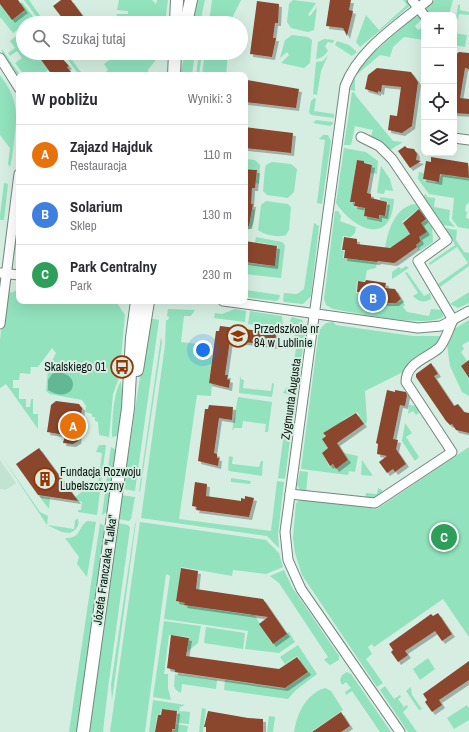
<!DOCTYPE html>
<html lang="pl">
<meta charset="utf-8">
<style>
:root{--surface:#fff;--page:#f7f7f7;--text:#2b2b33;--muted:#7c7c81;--line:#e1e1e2;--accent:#983302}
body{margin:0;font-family:"Archivo Narrow",sans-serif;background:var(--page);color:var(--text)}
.controls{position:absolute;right:12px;top:12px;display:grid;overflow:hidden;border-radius:8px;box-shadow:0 4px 16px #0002}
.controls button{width:36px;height:36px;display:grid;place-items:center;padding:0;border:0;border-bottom:1px solid var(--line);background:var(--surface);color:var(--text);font:20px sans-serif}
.you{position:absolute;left:203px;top:350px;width:14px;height:14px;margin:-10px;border:3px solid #fff;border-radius:50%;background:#1a73e8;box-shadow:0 0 0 6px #1a73e833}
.badge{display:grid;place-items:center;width:26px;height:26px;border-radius:50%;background:var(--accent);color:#fff;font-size:13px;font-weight:700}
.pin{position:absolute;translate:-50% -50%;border:2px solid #fff;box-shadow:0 1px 4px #0006}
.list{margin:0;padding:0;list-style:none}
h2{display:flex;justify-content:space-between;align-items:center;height:52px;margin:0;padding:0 16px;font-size:17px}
h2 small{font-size:13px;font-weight:400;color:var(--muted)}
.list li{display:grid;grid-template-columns:26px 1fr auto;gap:12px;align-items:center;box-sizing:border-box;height:60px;padding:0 16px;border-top:1px solid var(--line)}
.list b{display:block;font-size:15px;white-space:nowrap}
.list p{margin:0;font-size:13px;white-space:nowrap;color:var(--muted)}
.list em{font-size:13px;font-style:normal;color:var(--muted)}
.icon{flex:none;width:22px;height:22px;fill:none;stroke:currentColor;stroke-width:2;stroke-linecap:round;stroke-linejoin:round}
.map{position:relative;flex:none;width:469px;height:732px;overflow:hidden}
.search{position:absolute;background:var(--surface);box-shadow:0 4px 16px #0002;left:16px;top:16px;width:232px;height:44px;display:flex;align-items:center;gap:10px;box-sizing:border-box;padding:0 14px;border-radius:22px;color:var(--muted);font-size:15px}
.panel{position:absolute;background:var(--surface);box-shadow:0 4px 16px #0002;left:16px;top:72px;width:232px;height:232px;border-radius:8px}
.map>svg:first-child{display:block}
</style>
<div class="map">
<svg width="469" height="732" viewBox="0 0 469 732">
<defs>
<filter id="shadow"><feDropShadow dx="3" dy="3" stdDeviation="0" flood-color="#0004"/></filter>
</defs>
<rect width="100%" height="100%" fill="#d6eee2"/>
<path fill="#c2e2d2" d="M 0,460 L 16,483 L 6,490 L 0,489 Z"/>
<g fill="#91e2bd">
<path d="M 24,0 L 29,0 L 45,23 L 41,23 Z"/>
<path d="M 119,0 L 152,0 L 156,4 L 157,0 L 168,0 L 165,23 L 116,23 L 117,14 L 128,14 L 128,11 L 117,10 Z"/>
<path d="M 197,0 L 205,0 L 200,23 L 192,23 Z"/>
<path d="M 212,0 L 241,0 L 233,16 L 232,23 L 209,23 Z"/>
<path d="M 293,0 L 316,3 L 308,15 L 310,16 L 317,7 L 314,30 L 308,32 L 291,28 L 287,22 L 289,4 Z"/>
<path d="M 403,0 L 407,0 L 411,5 L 360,47 L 356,42 L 366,15 L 379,30 L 407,5 Z"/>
<path d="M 435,0 L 453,0 L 449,15 L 428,14 L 426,8 Z"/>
<path d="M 22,2 L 34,18 L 27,23 L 23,23 L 23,26 L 13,33 L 1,18 L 0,18 L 0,4 L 12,20 L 25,11 L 21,4 Z"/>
<path d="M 460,4 L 460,10 L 469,12 L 469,15 L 459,14 L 458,20 L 456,18 L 458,5 Z"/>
<path d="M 420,16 L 422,19 L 415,26 L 418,30 L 424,26 L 424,40 L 404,37 L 393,47 L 390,57 L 380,55 L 355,76 L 355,91 L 350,90 L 354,75 L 362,63 L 414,17 Z"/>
<path d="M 23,31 L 23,53 L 36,53 L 48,70 L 42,75 L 24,75 L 15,63 L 22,58 L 17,51 L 10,56 L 8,53 L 15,48 L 10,41 Z"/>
<path d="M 454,33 L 467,35 L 465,47 L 454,45 Z"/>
<path d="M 292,35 L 308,37 L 312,40 L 310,63 L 304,68 L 281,63 L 289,55 L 287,52 L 280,58 L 285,40 Z"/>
<path d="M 324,39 L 334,40 L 333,43 L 328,42 L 325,46 L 328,51 C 325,55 322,58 316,59 L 318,42 Z"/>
<path d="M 337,41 L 349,45 L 357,52 L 352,56 L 335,45 Z"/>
<path d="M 2,49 L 20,75 L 19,77 L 2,53 Z"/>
<path d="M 63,53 L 67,53 L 83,75 L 79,75 Z"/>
<path d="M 118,53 L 161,53 L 148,70 L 148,75 L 103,75 L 108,70 L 104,64 Z"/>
<path d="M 185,53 L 195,53 L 192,75 L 180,75 Z"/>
<path d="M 199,53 L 202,53 L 199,75 L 196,75 Z"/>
<path d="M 205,53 L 228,53 L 226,75 L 202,75 Z"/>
<path d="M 328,55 L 321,71 L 317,95 L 313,94 L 316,62 L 323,61 Z"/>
<path d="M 0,75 C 18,99 18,113 14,142 C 13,150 12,160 10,167 L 8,164 L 10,148 L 0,135 Z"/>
<path d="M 352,92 L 355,93 L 356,96 L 393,141 L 403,142 L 390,150 L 371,136 L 373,130 L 355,126 L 351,145 L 344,145 Z"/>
<path d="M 314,98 L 316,99 L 314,111 L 334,114 L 334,118 L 311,115 L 309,112 L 311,101 Z"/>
<path d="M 316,120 L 333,122 L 333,124 L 330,126 L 313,123 Z"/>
<path d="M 323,135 L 328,135 L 331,141 L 322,204 L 317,203 L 325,140 L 319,139 Z"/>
<path d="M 344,148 L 366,152 L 378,161 L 377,174 L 371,173 L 372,164 L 364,163 L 364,161 L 357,160 L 350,202 L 354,202 L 354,207 L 364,208 L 364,216 L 379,220 L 380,216 L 386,216 L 388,202 L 380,200 L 380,197 L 394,199 C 392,246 355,231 336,203 Z"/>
<path d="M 245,159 L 255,160 L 260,165 L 259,184 L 256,183 L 257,170 L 245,168 Z"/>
<path d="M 272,162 L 291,164 L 297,169 L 294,192 L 288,198 L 267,195 L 263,191 L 265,168 L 266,165 Z"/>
<path d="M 381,166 L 390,179 L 393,191 L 385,190 L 384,194 L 377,193 Z"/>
<path d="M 419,172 L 424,173 L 423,180 L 435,183 L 436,181 L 439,182 L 442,173 L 455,177 L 456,175 L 465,176 L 465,178 L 469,179 L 469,202 L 466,205 L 465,211 L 467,212 L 466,218 L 469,219 L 469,229 L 458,227 L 452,219 L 454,198 L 429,194 L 418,179 Z"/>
<path d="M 4,183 L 8,184 L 4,220 L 0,220 L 0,215 Z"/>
<path d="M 426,194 L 427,197 L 435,198 L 434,207 L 450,210 L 449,220 L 455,227 L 443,225 L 423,196 Z"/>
<path d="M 266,201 L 288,204 L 291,207 L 289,230 L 286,235 C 279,238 264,235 258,230 L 261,205 Z"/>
<path d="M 415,204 L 425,212 L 423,213 L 420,208 L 402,222 L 410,234 L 388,249 L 385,248 C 388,230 395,207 415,204 Z"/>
<path d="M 19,209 L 19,228 L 14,257 L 12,257 Z"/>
<path d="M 252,209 L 255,210 C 254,218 255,229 245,231 L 245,222 L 250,223 Z"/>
<path d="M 335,211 L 338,211 L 341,216 L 340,221 L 356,227 L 355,233 L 351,237 L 343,236 L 341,250 L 344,251 L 343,258 L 358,260 L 358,259 L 377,263 L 376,268 L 367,270 L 365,281 L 357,281 L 356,293 L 361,294 L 360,299 C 374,301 389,308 402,300 L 405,305 L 403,307 L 407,312 L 429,316 L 431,309 L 442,310 L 443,317 C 424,328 357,313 333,309 L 326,305 L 324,299 Z"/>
<path d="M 426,220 L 432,227 L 433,242 L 420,251 L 416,245 L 422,241 L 419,237 L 427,232 L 421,223 Z"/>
<path d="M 314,223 L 319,226 L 311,296 L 303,304 L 284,302 L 283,300 L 284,293 L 297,294 L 304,289 Z"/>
<path d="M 445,228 L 457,230 L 456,240 L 464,252 L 469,253 L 469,266 L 440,287 L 438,284 L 468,263 L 457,247 L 430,265 L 429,263 L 455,245 Z"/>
<path d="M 256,237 L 282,242 L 285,245 L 281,278 L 245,274 L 245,263 L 275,266 L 278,246 L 258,242 L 255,243 Z"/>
<path d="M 406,266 L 409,268 L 392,279 L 392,272 L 399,267 L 401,269 Z"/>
<path d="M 407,272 L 424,296 L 430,293 L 431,299 C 424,303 418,302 413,296 L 418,293 L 405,273 Z"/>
<path d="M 6,289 L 9,289 L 11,293 L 19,289 L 19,301 L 109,301 L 117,303 L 125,315 L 119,378 L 113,394 L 109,437 L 99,435 L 98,422 L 95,421 L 95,417 L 92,417 L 92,414 L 85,412 L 86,406 L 82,400 L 50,394 L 46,391 L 48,369 L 56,353 L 52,348 L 38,367 L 31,367 L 30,374 L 20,373 L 19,380 L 13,380 L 13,388 L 19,388 L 19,399 L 26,399 L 26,407 L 30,407 L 31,399 L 33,399 L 33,414 L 38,414 L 38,429 L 6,384 L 0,388 L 0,340 Z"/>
<path d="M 245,290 L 280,295 L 279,299 L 276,301 L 245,297 Z"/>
<path d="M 469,292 L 469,303 L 458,308 L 450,304 Z"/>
<path d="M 168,309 L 195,310 L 191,316 L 184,316 L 181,342 L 213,346 L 209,383 L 212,384 L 211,396 L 197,395 L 179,519 L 271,531 L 277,481 L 284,482 L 278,534 L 279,548 L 267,536 L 141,518 L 165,345 L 166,320 L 168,320 L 169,317 L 167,316 Z"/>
<path d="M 235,309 L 246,311 L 245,322 L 214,318 L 215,313 L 222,314 Z"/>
<path d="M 250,311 L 282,316 L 283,324 L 277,323 L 277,328 L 248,324 Z"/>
<path d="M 292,317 L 302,320 L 306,328 L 299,374 L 295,377 L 289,373 L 293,372 L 297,339 C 292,332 286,325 292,317 Z"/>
<path d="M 149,318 L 159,320 L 135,491 L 123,489 Z"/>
<path d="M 469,320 L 469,341 L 462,345 L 464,349 L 461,352 L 467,361 L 461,366 L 469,379 L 469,396 L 462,392 L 450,366 L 447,345 L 454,329 Z"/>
<path d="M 333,322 L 336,325 L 413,336 L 443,336 L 438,346 L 424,353 L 407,366 L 403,372 L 365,391 L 367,422 L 365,424 L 357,412 L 343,420 L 343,422 C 337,426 331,427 323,433 L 325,436 L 322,439 L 328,448 L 322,453 L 329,466 L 333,465 L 336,469 L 349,460 L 344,453 L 358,456 L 355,472 L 349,471 L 348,475 L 301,469 L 319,330 L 326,323 Z"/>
<path d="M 161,337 L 162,342 L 140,492 L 139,491 Z"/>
<path d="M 240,376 L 241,379 L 244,380 L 243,388 L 271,391 L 272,383 L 274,384 L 272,397 L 239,393 Z"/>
<path d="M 121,381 L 123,403 L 119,432 L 117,436 L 112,437 C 112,423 113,393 121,381 Z"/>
<path d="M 291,386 L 291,389 L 295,390 L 296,394 L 285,479 L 278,478 L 289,394 L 283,393 L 286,388 Z"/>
<path d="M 238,397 L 272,402 L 268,432 L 265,432 L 266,424 L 243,421 L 242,428 L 234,428 L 232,431 Z"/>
<path d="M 409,405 L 417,406 L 420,412 L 416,415 L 413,411 L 408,414 Z"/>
<path d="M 405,423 L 412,433 L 406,437 L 419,457 L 415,461 L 402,441 Z"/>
<path d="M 99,445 L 106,445 L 97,515 L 78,512 L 78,510 L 81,510 L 82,502 L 78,501 L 75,497 L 83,491 L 97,492 L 102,453 L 96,452 Z"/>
<path d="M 111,447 L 116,450 L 111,488 L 105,488 Z"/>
<path d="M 469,447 L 469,637 L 443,599 L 374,647 L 372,644 L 368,647 L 372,654 L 366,659 L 383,683 L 377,687 L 302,575 L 295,553 L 293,538 L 296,503 L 302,499 L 377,509 Z"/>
<path d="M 0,454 L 40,512 L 48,516 L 47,525 L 74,529 L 75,520 L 78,519 C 80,526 76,530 70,533 L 62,532 L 47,525 Z"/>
<path d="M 229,456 L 233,457 L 232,464 L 259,467 L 261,461 L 263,461 L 262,476 L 229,471 L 228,469 Z"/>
<path d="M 362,460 L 373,476 L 361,475 Z"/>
<path d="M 300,471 L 308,472 L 306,493 L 301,491 L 297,485 Z"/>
<path d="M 231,478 L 251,481 L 250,484 L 231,482 Z"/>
<path d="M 378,488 L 382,490 L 382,494 L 374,499 L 365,499 L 366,493 L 377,494 Z"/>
<path d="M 105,493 L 110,493 L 108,511 L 102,515 Z"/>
<path d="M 121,495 L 135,497 L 131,519 L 129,521 L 118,519 Z"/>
<path d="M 39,496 L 50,498 L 49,509 Z"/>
<path d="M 87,521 L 96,522 L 87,577 L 77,564 L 79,557 L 65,538 C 81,539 78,527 87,521 Z"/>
<path d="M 136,522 L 112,700 L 111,685 L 135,524 Z"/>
<path d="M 140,522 L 266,540 L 279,553 L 283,567 L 266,574 L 233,570 L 232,576 L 181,567 L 176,601 L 185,603 L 185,605 L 250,615 L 253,612 L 272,644 L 289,632 L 295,642 L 279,653 L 245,649 L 248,631 L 164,619 L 170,576 L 166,574 L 145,732 L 110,732 Z"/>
<path d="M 100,523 L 104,526 L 105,531 L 77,732 L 69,732 Z"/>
<path d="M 118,523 L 128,525 L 130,528 L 108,688 L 103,732 L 88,732 Z"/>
<path d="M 284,570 L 292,587 L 339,656 L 339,660 L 330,665 L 324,660 L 328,657 L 279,583 L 270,576 Z"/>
<path d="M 164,621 L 201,626 L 198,643 L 187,652 L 189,637 L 169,635 L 164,674 L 168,674 L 168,688 L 171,700 L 153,697 Z"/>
<path d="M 206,627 L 245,633 L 243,649 L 204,643 Z"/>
<path d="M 298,645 L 317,674 L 296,690 L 288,699 L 224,690 L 225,680 L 284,689 L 309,672 L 297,656 L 285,664 L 280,657 Z"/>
<path d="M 428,658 L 435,669 L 420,680 L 413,669 Z"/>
<path d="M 347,672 L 351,674 L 391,732 L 380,732 L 352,691 L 346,695 L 345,692 L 351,688 L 346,682 L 342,685 L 340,680 L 342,675 Z"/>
<path d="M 175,674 L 217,680 L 216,689 L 182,684 L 181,693 L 176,690 L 174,686 Z"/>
<path d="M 385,686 L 394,699 L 400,695 L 401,697 L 398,699 L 404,707 L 407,705 L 408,707 L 403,712 L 417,732 L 408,732 L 380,690 Z"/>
<path d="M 411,687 L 412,695 L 422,709 L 419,710 L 406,691 Z"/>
<path d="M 325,688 L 331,691 L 343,710 L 311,732 L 294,732 C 297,713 306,694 325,688 Z"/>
<path d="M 153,700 L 185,705 L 180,707 L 179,711 L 190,712 L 189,724 L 177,723 L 178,711 L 161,709 L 160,716 L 157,715 L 155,732 L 149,732 Z"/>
<path d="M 467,705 L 469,708 L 469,720 L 454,729 L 447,718 Z"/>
<path d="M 202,708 L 206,709 L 203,732 L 199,732 Z"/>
<path d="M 269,716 L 275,717 L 273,732 L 267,732 Z"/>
<path d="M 176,724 L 188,726 L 187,732 L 172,732 L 173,730 L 175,730 Z"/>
</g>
<path fill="#63b894" d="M 57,372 C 84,374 74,406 48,390 L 48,380 L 52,374 Z"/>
<g fill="#8a462e" filter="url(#shadow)">
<path d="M 0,0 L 18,0 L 25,10 L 12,20 L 0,4 Z"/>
<path d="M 61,0 L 71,0 L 88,23 L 66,23 L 53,6 Z"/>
<path d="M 330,0 L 351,0 L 349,10 L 353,11 L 347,36 L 343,28 L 326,26 Z"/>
<path d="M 257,1 L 279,4 L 278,23 L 275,23 L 273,38 L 276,38 L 272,57 L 250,54 Z"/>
<path d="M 459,52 L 469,53 L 469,69 L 465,68 L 460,98 L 469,99 L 469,114 L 454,113 L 454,56 Z"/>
<path d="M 36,53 L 57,53 L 69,66 L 67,67 L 73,75 L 52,75 Z"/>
<path d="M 377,68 L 411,72 L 418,82 L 412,126 L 402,133 L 388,130 L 390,115 L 397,116 L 401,87 L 382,85 L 381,92 L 378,91 L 378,93 L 365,89 L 368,75 Z"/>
<path d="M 247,80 L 299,89 L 296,108 L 245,102 Z"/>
<path d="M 245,127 L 293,133 L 291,153 L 245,148 Z"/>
<path d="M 405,146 L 407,148 L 414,149 L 417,154 L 416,160 L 421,161 L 410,168 L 398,151 Z"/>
<path d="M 431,157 L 468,163 L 469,178 L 440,174 L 439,182 L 423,179 L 426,161 L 431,162 Z"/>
<path d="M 357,160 L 364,161 L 364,163 L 372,165 L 367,193 L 371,194 L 371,198 L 387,202 L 385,216 L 379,215 L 379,219 L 364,216 L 365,208 L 354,206 L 355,202 L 350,202 Z"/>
<path d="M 245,169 L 257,170 L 255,188 L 252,188 L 251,204 L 253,204 L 249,226 L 245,226 Z"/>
<path d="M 419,209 L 426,219 L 421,223 L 427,232 L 419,237 L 421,241 L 416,245 L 417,247 L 396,262 L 394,263 L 378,261 L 377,262 L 344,258 L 345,250 L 342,250 L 344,237 L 357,239 L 357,244 L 390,248 L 410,234 L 403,223 Z"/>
<path d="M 245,241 L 277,246 L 275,266 L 245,262 Z"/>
<path d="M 366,280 L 386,283 L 385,288 L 395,289 L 401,299 L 396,303 L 386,303 L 361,298 L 362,293 L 357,292 L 358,281 L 365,282 Z"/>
<path d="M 220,326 L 276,333 L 275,346 L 230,340 L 225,375 L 228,375 L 227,379 L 230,380 L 229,388 L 209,383 L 216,331 L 219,331 Z"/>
<path d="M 469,360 L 469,378 L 461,366 Z"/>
<path d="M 431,363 L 438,374 L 434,376 L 454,406 L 458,404 L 464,412 L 469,413 L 469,433 L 456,430 L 452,424 L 450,425 L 446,421 L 416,377 L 416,374 Z"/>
<path d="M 387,390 L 395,392 L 395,390 L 406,392 L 407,395 L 405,406 L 400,405 L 393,439 L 398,440 L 396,449 L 406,464 L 395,472 L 393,469 L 387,473 L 379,462 L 387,456 L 377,454 L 378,444 L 376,443 Z"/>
<path d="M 56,401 L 79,404 L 82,408 L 78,441 L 73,444 L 63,443 L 65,435 L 47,432 L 51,405 Z"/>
<path d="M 209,405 L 233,407 L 232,420 L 219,418 L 214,453 L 217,454 L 217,458 L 219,458 L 218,466 L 198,461 L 205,409 L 208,409 Z"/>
<path d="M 356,413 L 364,424 L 337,443 L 348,460 L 336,469 L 333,464 L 330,466 L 322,453 L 328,448 L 322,439 L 326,436 L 323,433 Z"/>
<path d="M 39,448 L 78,501 L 38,495 L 16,464 Z"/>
<path d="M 195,482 L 207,484 L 206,496 L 241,501 L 241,498 L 245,499 L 245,496 L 254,498 L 249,517 L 196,510 L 197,507 L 192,506 Z"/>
<path d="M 181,568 L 198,571 L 196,589 L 263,599 L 287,634 L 273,644 L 259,624 L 268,617 L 184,605 L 185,603 L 176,601 Z"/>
<path d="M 438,613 L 452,634 L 442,641 L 435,631 L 405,651 L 408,655 L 398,662 L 391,652 L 393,650 L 389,644 L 431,614 L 433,616 Z"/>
<path d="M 171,635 L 189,638 L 186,656 L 279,669 L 297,657 L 308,672 L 285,688 L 175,672 L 175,670 L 167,668 Z"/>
<path d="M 469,661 L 469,680 L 439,700 L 442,705 L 432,712 L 425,702 L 427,700 L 423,694 Z"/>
<path d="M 162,709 L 177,711 L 175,729 L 172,729 L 172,732 L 155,732 L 158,715 L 161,715 Z"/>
<path d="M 208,711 L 248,718 L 263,719 L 263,732 L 206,732 L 206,727 L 204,727 Z"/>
<path d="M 341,712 L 350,726 L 341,732 L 312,732 Z"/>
</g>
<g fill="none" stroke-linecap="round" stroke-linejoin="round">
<g stroke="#72877d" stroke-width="11">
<g id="minor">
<path d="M 412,0 L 424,15"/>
<path d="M 0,58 L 19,88"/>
<path d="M 361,137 L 379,146 L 392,159 L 447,240 L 418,261 L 453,320"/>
<path d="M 454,138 L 469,140"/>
<path d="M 1,273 L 19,275"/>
<path d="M 223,301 L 418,328 L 441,326 L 469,311"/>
<path d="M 0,324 L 19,174"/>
<path d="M 290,494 L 375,503 L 452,452 L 406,382 C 406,363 426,359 439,348 C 445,342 449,328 453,320"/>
<path d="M 400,732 L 301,589 L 288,560 L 285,532 L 345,86 C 359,49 398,25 428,0"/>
</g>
</g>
<g stroke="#72877d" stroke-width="14">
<g id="tertiary">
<path d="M 176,23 L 177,0"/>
<path d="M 186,23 L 191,0"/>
<path d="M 174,75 L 175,53"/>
<path d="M 137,370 L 148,301"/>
<path d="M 83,732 L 128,408 L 132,338 L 137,301"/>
</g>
</g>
<use href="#minor" stroke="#fff" stroke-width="9"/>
<use href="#tertiary" stroke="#fff" stroke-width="12"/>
</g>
<defs>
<g id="school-ring" transform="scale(1.15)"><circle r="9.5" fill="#d6eee2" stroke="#983302" stroke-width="1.5"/><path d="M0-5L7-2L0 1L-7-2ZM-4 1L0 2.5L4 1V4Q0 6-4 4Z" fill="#983302"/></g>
<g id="bus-ring" transform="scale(1.15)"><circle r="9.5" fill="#d6eee2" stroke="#983302" stroke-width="1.5"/><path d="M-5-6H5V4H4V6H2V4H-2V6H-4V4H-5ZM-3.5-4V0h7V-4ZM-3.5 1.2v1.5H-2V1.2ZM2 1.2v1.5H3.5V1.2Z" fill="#983302"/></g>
<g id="building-ring" transform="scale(1.15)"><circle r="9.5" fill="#d6eee2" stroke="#983302" stroke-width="1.5"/><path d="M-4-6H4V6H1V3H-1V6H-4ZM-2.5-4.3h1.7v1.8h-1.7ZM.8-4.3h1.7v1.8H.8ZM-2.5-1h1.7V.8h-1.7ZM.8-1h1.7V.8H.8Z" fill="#983302"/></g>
</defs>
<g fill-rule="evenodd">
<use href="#school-ring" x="238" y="336"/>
<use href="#bus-ring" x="122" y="367"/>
<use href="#building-ring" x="45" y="479"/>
</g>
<g text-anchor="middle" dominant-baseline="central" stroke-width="4" stroke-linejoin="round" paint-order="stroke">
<g font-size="12" fill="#0e1612" stroke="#d6eee2" text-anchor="start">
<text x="254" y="329">Przedszkole nr<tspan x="254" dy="14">84 w Lublinie</tspan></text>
<text x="106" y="367" text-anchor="end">Skalskiego 01</text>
<text x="60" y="472">Fundacja Rozwoju<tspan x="60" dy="14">Lubelszczyzny</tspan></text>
</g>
<g font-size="12" fill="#0e1612" stroke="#d6eee2">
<text transform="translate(291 399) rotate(-82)">Zygmunta Augusta</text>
<text transform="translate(105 570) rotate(-82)">Józefa Franczaka "Lalka"</text>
</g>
</g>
</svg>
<div class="controls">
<button>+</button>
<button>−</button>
<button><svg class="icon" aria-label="locate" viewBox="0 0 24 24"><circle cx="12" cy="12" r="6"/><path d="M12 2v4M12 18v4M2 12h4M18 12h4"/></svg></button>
<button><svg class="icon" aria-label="layers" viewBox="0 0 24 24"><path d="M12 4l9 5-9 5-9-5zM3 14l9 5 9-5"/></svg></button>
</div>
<div class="you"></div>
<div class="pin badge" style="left:73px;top:426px;background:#e8710a">A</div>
<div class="pin badge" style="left:373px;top:298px;background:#3f7fe0">B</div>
<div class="pin badge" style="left:444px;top:537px;background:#2e9e5b">C</div>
<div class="search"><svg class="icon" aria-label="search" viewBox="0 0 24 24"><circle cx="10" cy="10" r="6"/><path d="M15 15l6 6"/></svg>Szukaj tutaj</div>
<section class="panel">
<h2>W pobliżu<small>Wyniki: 3</small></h2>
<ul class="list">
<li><span class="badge" style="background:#e8710a">A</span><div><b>Zajazd Hajduk</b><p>Restauracja</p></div><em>110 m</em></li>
<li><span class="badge" style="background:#3f7fe0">B</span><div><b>Solarium</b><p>Sklep</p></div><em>130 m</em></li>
<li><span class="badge" style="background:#2e9e5b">C</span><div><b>Park Centralny</b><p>Park</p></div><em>230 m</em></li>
</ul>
</section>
</div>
